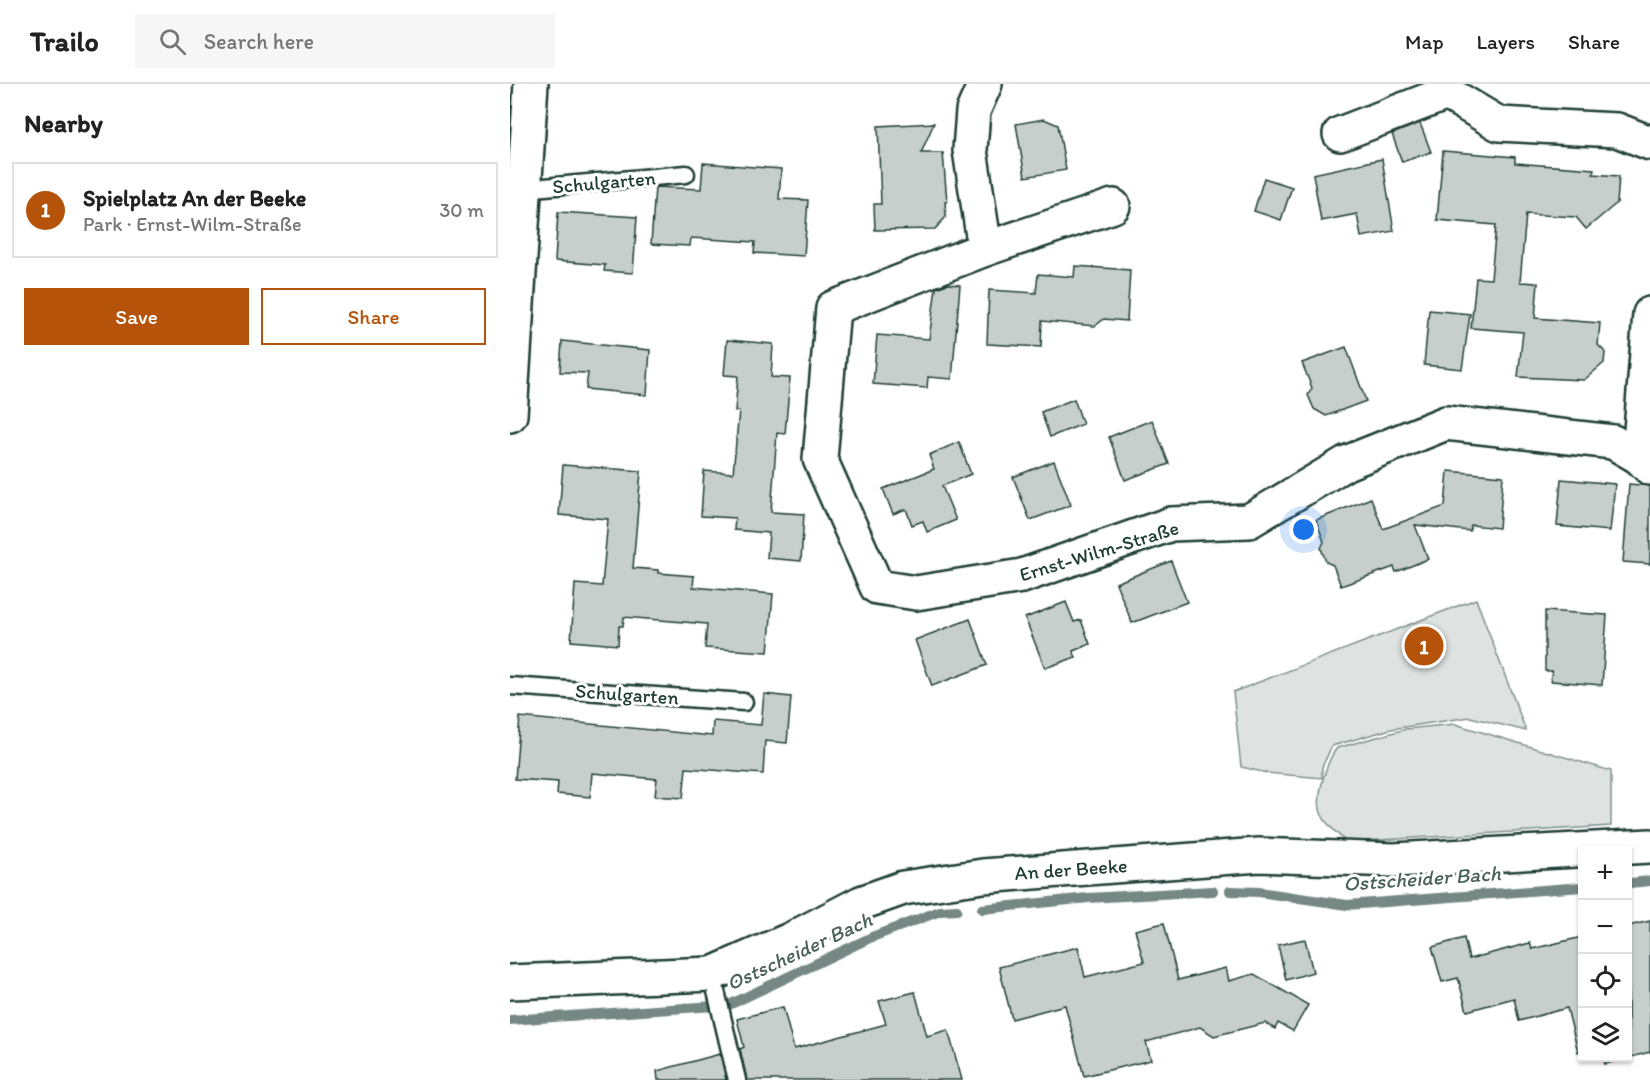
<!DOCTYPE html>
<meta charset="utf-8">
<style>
:root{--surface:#fff;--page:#f6f6f6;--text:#222;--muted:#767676;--line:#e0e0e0;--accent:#b45309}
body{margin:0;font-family:Itim,sans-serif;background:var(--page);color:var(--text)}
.controls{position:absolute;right:18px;bottom:18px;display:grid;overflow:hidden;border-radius:0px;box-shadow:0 2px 4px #0004}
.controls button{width:54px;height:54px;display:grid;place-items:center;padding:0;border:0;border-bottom:2px solid var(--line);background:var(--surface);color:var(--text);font:30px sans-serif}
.you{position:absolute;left:794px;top:446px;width:21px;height:21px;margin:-15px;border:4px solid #fff;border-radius:50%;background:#1a73e8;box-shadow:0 0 0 9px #1a73e833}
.badge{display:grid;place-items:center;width:39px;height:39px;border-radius:50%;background:var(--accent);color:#fff;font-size:20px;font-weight:700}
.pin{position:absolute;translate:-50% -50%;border:3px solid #fff;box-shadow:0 2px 6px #0006}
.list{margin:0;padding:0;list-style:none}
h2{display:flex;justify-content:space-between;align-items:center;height:78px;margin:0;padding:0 24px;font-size:26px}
h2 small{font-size:20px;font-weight:400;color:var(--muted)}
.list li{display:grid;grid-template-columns:39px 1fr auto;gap:18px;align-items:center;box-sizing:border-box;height:96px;margin:0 12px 12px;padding:0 12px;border:2px solid var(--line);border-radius:0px}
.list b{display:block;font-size:22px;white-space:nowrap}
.list p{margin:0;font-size:20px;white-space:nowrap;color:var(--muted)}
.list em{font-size:20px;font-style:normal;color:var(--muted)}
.actions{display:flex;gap:12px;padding:18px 24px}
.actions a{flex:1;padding:14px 0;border:2px solid var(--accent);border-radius:0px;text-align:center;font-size:21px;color:var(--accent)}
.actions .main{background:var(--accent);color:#fff}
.icon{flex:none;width:33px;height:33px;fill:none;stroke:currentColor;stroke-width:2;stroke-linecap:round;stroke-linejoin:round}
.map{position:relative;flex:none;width:1140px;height:996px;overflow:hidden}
header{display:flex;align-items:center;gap:36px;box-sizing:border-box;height:84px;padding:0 30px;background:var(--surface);border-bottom:2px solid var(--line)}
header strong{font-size:28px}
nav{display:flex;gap:33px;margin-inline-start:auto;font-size:21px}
.search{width:420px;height:54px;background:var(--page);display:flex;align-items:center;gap:15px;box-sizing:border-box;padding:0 21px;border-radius:0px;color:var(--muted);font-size:22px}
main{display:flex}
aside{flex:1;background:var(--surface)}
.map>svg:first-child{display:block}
</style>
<header>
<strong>Trailo</strong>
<div class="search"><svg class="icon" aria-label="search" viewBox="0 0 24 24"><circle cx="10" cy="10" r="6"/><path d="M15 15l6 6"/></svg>Search here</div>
<nav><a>Map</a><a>Layers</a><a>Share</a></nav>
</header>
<main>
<aside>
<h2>Nearby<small></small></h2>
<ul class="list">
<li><span class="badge">1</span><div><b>Spielplatz An der Beeke</b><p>Park · Ernst-Wilm-Straße</p></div><em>30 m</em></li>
</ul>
<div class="actions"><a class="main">Save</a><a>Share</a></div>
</aside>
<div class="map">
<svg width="1140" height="996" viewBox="0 0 1140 996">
<rect width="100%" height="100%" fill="#fff"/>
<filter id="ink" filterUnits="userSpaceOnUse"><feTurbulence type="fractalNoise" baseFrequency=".0167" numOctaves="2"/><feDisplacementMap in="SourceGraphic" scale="12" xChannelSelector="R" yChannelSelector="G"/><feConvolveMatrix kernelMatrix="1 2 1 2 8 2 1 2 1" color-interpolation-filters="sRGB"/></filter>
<g filter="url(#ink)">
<g fill="#dee3e2" stroke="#7e908b" stroke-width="1.5">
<path d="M 966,515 L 1016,647 L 960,633 L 881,645 L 822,662 L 812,683 L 812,694 L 757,689 L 731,683 L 723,608 Z"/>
<path d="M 945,640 L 1101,687 L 1101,742 L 836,758 C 827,749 816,741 811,729 C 805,714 817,676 827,664 L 896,645 Z"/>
</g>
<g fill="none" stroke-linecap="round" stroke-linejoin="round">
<g stroke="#758883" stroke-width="10">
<path d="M 1121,799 L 1140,797"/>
<path d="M 720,807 L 749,808 L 837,821 L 1072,803"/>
<path d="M 472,825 L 578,814 L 703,807"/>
<path d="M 0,936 L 219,921 L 362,853 L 430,827 L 447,826"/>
</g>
</g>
<g fill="#c7cfcc" stroke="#1f3d34" stroke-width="1.5">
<path d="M 534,35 L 548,41 L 556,86 L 515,93 L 506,40 Z"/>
<path d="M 424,39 L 411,69 L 433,69 L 437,118 L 435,118 L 436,133 L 425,145 L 365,146 L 364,120 L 371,120 L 368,42 Z"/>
<path d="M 910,39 L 921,68 L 892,78 L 882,50 Z"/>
<path d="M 933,67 L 1005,73 L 1005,79 L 1084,85 L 1083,90 L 1109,92 L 1107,119 L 1076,145 L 1066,133 L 1016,130 L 1010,198 L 1028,199 L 1025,234 L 1090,239 L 1088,261 L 1095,268 L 1094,279 L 1074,296 L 1008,293 L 1013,248 L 961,244 L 966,194 L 981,195 L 986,141 L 927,136 Z"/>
<path d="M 872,75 L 884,147 L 851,153 L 847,130 L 811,137 L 803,90 Z"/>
<path d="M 193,79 L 271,85 L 269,115 L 298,116 L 294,172 L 244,169 L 245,158 L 181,154 L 180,162 L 141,160 L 145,103 L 191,105 Z"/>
<path d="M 754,94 L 782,103 L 771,136 L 744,127 Z"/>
<path d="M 48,128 L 127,133 L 123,189 L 94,187 L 95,181 L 45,177 Z"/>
<path d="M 565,182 L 620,186 L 617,237 L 594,235 L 585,242 L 532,237 L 531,263 L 477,260 L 479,206 L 526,209 L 528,190 L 564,193 Z"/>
<path d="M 437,200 L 450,201 L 442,295 L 418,293 L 417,304 L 363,300 L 367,251 L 419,255 L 426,204 Z"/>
<path d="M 919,226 L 960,230 L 952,285 L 914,281 Z"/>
<path d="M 217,256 L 263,260 L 261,293 L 280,294 L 275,350 L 267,349 L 261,428 L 294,430 L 291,477 L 257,474 L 259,449 L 224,446 L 225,434 L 191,432 L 194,387 L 223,389 L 229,327 L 225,327 L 228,292 L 214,291 Z"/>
<path d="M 52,257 L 140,266 L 137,311 L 76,305 L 78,289 L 50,288 Z"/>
<path d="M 836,263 L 856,317 L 816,332 L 804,325 L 798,311 L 802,304 L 792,279 Z"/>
<path d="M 564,315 L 573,340 L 540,353 L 531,328 Z"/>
<path d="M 642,336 L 659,380 L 615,396 L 599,353 Z"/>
<path d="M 449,358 L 461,390 L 432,402 L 446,436 L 417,448 L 413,437 L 402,441 L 396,425 L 383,430 L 373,405 L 424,385 L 419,371 Z"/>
<path d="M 544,377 L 561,421 L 520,436 L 503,393 Z"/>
<path d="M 53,381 L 131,387 L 123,484 L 148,486 L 148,489 L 184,492 L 183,503 L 263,510 L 258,568 L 195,564 L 197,540 L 114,533 L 113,542 L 109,542 L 108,561 L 61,557 L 65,500 L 92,502 L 98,435 L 49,431 Z"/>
<path d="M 938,387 L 993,392 L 989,444 L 961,441 L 960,447 L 905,441 L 918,475 L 886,488 L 884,483 L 831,502 L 823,481 L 816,478 L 811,464 L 814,458 L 806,436 L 861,414 L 873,445 L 935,422 Z"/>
<path d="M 1051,395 L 1105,400 L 1100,447 L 1047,442 Z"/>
<path d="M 1119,400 L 1140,402 L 1140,480 L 1113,478 Z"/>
<path d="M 661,477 L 677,518 L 622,539 L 606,499 Z"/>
<path d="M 556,518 L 564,538 L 571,536 L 580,560 L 563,567 L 566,573 L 535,584 L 515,534 Z"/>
<path d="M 1035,527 L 1097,531 L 1092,601 L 1041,597 L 1042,587 L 1035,587 Z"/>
<path d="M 460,535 L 477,581 L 422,602 L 405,556 Z"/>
<path d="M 254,610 L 281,613 L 277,659 L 255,657 L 253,690 L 176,684 L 173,714 L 145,712 L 147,695 L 82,689 L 80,713 L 47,710 L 48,698 L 5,695 L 10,633 L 202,652 L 203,637 L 251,641 Z"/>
<path d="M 1140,837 L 1140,968 L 1095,980 L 1093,974 L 1118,974 L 1118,842 Z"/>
<path d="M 654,839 L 668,896 L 716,884 L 719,897 L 744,890 L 798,921 L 783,947 L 768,939 L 765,945 L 755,939 L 704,952 L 690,943 L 636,958 L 641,976 L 574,992 L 555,921 L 502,935 L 489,883 L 568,863 L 575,893 L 634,878 L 625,846 Z"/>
<path d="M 1072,853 L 1072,966 L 1068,968 L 1057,924 L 1009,937 L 1004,914 L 957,927 L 948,894 L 932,898 L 922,863 L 954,854 L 959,875 L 1020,859 L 1022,865 Z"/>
<path d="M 795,855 L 803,888 L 776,896 L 768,861 Z"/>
<path d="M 405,908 L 417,952 L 438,946 L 452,996 L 237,996 L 230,965 L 234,963 L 227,935 L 273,923 L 284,965 L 376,940 L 369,917 Z"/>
<path d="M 210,970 L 216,996 L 148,996 L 147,987 Z"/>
</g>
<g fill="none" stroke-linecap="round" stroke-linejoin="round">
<g stroke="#1f3d34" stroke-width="21">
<g id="lane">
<path d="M 13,105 L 176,90"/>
<path d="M 0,602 L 234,618"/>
<path d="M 202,890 L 227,996"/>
</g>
</g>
<g stroke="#1f3d34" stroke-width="38">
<g id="street">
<path d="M 475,0 L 463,27 L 460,66 L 475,165"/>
<path d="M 935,0 L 937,9 L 989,40 L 1107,46 L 1140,59"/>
<path d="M 830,50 L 937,9"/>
<path d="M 603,122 L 475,165 L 323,224 L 310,375 L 367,503 L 406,509 L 512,492 L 661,440 L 739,437 L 836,379 L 936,339 L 1103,358 L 1129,373"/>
<path d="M 1140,230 L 1129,373 L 1140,384"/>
<path d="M 0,331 L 21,0"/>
<path d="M 0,898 L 202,890 L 282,855 L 351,819 L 393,804 L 473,792 L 749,771 L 884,776 L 1140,762"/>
</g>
</g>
<use href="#lane" stroke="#fff" stroke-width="16"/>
<use href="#street" stroke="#fff" stroke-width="33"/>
</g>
</g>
<g text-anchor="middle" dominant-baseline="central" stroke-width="6" stroke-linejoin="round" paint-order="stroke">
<g font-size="20" fill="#1f3d34" stroke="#fff">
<text transform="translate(94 98) rotate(-5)">Schulgarten</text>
<text transform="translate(589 467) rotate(-17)">Ernst-Wilm-Straße</text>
<text transform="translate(117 610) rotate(4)">Schulgarten</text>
<text transform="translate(561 785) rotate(-4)">An der Beeke</text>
</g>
<g font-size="21" font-style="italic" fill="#4a625b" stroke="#fff">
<text transform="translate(912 794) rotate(-4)">Ostscheider Bach</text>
<text transform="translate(289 867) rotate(-25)">Ostscheider Bach</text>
</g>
</g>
</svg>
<div class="controls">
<button>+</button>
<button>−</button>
<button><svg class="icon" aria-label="locate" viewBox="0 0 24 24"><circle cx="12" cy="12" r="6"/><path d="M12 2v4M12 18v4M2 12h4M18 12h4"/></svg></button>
<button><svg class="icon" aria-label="layers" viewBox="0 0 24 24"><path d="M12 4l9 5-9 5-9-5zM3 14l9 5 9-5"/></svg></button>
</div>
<div class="you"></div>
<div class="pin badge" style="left:914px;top:562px">1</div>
</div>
</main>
